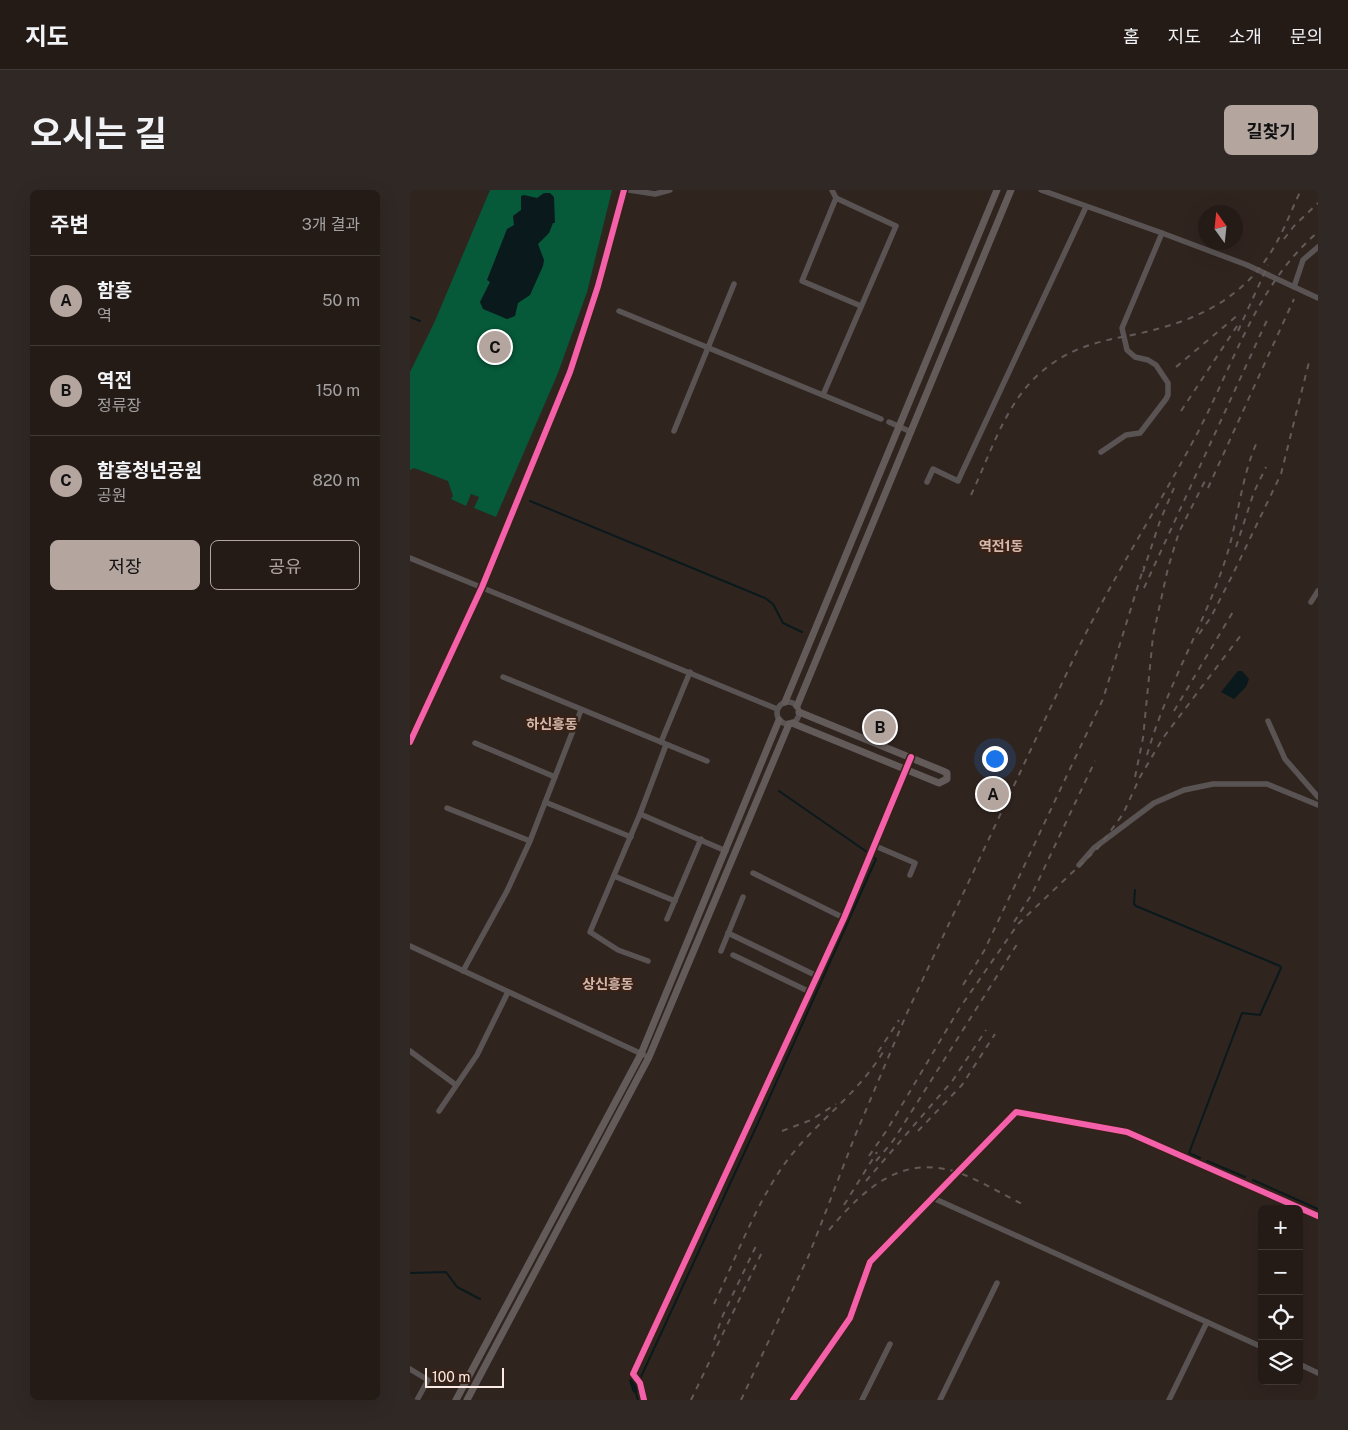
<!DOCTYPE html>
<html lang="ko">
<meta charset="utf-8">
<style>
:root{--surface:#241b17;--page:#302824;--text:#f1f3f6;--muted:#a3a1a1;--line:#413936;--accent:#b4a59f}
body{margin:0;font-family:"Public Sans","Noto Sans KR",sans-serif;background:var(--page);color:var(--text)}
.controls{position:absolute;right:15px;bottom:15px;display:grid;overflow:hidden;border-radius:8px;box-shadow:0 5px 20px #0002}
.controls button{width:45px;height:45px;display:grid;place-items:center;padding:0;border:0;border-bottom:1px solid var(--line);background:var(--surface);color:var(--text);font:25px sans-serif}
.compass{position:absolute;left:788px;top:15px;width:45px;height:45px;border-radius:50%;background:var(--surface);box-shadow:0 5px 20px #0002;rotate:345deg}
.scale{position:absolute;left:15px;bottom:12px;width:79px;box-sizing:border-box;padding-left:5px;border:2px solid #fbebe4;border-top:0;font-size:14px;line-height:18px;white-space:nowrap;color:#fbebe4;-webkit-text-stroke:4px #382117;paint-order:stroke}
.you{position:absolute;left:584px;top:568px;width:18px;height:18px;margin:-12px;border:4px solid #fff;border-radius:50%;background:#1a73e8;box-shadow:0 0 0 8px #1a73e833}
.badge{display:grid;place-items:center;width:32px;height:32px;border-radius:50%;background:var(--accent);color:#111;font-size:16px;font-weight:700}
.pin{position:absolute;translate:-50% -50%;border:2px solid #fff;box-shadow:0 1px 5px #0006}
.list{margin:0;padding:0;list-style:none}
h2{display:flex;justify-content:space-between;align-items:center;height:65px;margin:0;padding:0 20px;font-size:21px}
h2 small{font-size:16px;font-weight:400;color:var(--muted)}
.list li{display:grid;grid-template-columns:32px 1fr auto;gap:15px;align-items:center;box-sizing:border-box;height:90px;padding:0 20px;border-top:1px solid var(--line)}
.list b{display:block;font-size:19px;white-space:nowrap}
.list p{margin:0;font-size:16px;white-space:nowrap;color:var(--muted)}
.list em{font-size:16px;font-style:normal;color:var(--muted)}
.actions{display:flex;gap:10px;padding:15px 20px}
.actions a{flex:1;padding:11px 0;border:1px solid var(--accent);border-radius:8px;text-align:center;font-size:18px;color:var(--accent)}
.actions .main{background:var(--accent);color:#111}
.icon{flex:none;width:28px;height:28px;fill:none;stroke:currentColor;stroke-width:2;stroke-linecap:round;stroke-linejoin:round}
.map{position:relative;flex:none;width:908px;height:1210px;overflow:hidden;border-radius:8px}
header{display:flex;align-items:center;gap:30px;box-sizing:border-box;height:70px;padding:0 25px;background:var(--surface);border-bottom:1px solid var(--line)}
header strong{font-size:24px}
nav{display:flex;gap:28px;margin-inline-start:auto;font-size:18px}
.intro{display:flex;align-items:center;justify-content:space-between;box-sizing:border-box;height:120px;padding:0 30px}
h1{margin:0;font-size:35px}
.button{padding:12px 22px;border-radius:8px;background:var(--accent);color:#111;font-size:18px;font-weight:700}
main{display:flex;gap:30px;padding:0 30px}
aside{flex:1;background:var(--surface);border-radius:8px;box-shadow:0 5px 20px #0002}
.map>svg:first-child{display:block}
</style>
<header>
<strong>지도</strong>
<nav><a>홈</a><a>지도</a><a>소개</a><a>문의</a></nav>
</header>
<div class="intro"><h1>오시는 길</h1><a class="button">길찾기</a></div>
<main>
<aside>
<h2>주변<small>3개 결과</small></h2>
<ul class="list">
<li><span class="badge">A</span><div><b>함흥</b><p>역</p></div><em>50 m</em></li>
<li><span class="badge">B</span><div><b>역전</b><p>정류장</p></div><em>150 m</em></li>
<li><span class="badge">C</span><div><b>함흥청년공원</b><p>공원</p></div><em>820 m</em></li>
</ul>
<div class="actions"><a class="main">저장</a><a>공유</a></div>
</aside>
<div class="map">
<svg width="908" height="1210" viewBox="0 0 908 1210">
<rect width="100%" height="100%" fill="#30241f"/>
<path fill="#065939" d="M 80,0 L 202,0 L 177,102 L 148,183 L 86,327 L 64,318 L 69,307 L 61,304 L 56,316 L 41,309 L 43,306 L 38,291 L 4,278 L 0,280 L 0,182 L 25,131 Z"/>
<g fill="#0a191c">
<path d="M 134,3 L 140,3 L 144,7 L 145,33 L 143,33 L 139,43 L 128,54 L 134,70 L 133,76 L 120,105 L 108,113 L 105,126 L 97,129 L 73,119 L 70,112 L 80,92 L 77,90 L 97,39 L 104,35 L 103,26 L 111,20 L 111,6 L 114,5 L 127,8 Z"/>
<path d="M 828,481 L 832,481 L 839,489 L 836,497 L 824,509 L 811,502 Z"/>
</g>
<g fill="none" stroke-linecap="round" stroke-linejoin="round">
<g stroke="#0a191c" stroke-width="2">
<path d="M 0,127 L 10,131"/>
<path d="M 120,311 L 355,408 L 363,414 L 373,433 L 392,442"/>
<path d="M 369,601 L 457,662"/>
<path d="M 725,700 L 724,714 L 726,716 L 870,776 L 871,778 L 850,825 L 832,823 L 779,963 L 790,968"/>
<path d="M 797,971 L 835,987"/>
<path d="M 843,990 L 908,1019"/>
<path d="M 0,1083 L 36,1082 L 47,1097 L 70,1109"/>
<path d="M 230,1189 L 348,933 L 466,669 L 462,666"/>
<path d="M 228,1193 L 225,1200 L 228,1210"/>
</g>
<path stroke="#0a191c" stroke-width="5.5" d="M 222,1191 L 225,1200"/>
<g stroke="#595453" stroke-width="5.5">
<path d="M 219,0 L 245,4 L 260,0"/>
<path d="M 631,0 L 752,43 L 837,75 L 908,108"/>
<path d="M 426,8 L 392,91 L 451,116"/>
<path d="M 884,97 L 893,70 L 908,57"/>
<path d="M 209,121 L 471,229"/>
<path d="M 413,205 L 486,36 L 426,8 L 422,0"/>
<path d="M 479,232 L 501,242"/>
<path d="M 264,241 L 324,94"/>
<path d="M 691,262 L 716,245 L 730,243 L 756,209 L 758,205 L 758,193 L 746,175 L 738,170 L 725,167 L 717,160 L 712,138 L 752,43"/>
<path d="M 517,292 L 523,279 L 548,291 L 676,17"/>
<path d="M 0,368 L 367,519"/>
<path d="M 901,412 L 908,401"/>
<path d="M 93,487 L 297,571"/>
<circle cx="378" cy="523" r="11"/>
<path d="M 858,531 L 875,569 L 908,607"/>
<path d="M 0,552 L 72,397 L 160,182 L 188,96 L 214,0"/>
<path d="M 251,552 L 280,482"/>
<path d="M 65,553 L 145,587"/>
<path d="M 135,612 L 221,647"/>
<path d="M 37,618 L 120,651"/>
<path d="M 230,624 L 316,661"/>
<path d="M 463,655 L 505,673 L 500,685"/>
<path d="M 669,675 L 684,658 L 744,613 L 774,600 L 803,594 L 857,594 L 908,615"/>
<path d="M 343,683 L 434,728"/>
<path d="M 204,686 L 265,711"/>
<path d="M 257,729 L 291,649"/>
<path d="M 318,743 L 407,786"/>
<path d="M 0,756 L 234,865"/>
<path d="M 311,761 L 333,707"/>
<path d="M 323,765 L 400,802"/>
<path d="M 238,771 L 208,760 L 180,742 L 230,624 L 256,555"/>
<path d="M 53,781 L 97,701 L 120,651 L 171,520"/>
<path d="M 0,861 L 46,895"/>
<path d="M 29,921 L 67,865 L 98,802"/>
<path d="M 523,1008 L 852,1157"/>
<path d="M 889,1174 L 908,1183"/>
<path d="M 0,1179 L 18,1190 L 7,1210"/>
<path d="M 234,1210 L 230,1193 L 223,1184 L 434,728 L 501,567"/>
<path d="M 383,1210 L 440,1128 L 460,1072 L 606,922 L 717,942 L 908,1026"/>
<path d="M 452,1210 L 480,1154"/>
<path d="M 530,1210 L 587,1093"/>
<path d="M 759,1210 L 797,1132"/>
</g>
<g stroke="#635b5a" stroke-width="7">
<path d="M 375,512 L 587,0"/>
<path d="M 387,516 L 601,0"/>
<path d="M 382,533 L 529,593 L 537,589 L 537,583 L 533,581 L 389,522"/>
<path d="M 46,1210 L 231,864 L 369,530"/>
<path d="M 57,1210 L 239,867 L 379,534"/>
</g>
<g stroke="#635b59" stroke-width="2" stroke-dasharray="6 6" stroke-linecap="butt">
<path d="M 874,49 L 884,36 L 908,13"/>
<path d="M 828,141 L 858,75"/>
<path d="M 766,177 L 829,124"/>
<path d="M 771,221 L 829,133"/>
<path d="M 798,298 L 884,109"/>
<path d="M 561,305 C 580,265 595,214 629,184 C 658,158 686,152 722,145 C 789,131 841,107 872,42 C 879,28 884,14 891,0"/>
<path d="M 826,357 L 844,302 L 856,277"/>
<path d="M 733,382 L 750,331 L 764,298"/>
<path d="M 734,398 L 858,128"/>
<path d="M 789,444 L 801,427 L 822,386 L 871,284 L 900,168"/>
<path d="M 764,521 L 824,420"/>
<path d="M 737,565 C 756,498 792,439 814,374 C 828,334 830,290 847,252"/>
<path d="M 725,587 L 733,548 L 743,446 L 758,378 L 769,342 L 797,287"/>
<path d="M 604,732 L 622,704 L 685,571"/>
<path d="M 553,795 L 574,761 L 693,509 L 734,376"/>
<path d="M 468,862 L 489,830"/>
<path d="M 372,941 L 401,930 L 426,914"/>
<path d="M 508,941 L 552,895 L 585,844"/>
<path d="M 459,966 L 477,940 L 549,819 L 608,734 L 688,658 L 713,624 L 730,587 L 753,548 L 831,445"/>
<path d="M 466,971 L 483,951 L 609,751"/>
<path d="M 456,991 L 543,890 L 576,840"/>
<path d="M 434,1015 L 467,962"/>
<path d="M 419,1040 C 456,996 496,960 557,986 C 576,994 594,1005 612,1014"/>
<path d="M 304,1114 C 326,1068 348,1008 379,968 C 410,928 450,903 476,857"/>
<path d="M 304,1150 L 313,1125 L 346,1056"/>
<path d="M 281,1210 L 353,1060"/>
<path d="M 331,1210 L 399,1065 L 445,946 L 497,823 L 670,455 C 706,382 750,314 788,242 C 824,173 847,94 908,42"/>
</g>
<g stroke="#382117" stroke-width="9">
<g id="cycleway">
<path d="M 0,552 L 72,397 L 160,182 L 188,96 L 214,0"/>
<path d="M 234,1210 L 230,1193 L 223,1184 L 434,728 L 501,567"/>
<path d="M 383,1210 L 440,1128 L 460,1072 L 606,922 L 717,942 L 908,1026"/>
</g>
</g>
<use href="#cycleway" stroke="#f560ab" stroke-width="6"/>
</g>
<g text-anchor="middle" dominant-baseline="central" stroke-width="5" stroke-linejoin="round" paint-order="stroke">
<g font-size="14" font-weight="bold" fill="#d6b8aa" stroke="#382117">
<text x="591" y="356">역전1동</text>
<text x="142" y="534">하신흥동</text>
<text x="198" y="794">상신흥동</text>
</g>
</g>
</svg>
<div class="controls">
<button>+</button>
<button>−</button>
<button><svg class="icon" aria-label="locate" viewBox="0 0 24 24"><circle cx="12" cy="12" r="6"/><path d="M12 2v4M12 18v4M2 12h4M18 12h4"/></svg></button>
<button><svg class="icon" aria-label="layers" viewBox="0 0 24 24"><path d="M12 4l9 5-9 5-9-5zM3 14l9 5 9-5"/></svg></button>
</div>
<svg class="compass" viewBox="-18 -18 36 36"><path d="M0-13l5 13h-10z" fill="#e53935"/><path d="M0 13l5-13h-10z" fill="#a3a1a1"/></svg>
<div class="scale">100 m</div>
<div class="you"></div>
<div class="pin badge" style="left:583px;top:604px">A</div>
<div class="pin badge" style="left:470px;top:537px">B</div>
<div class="pin badge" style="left:85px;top:157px">C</div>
</div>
</main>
